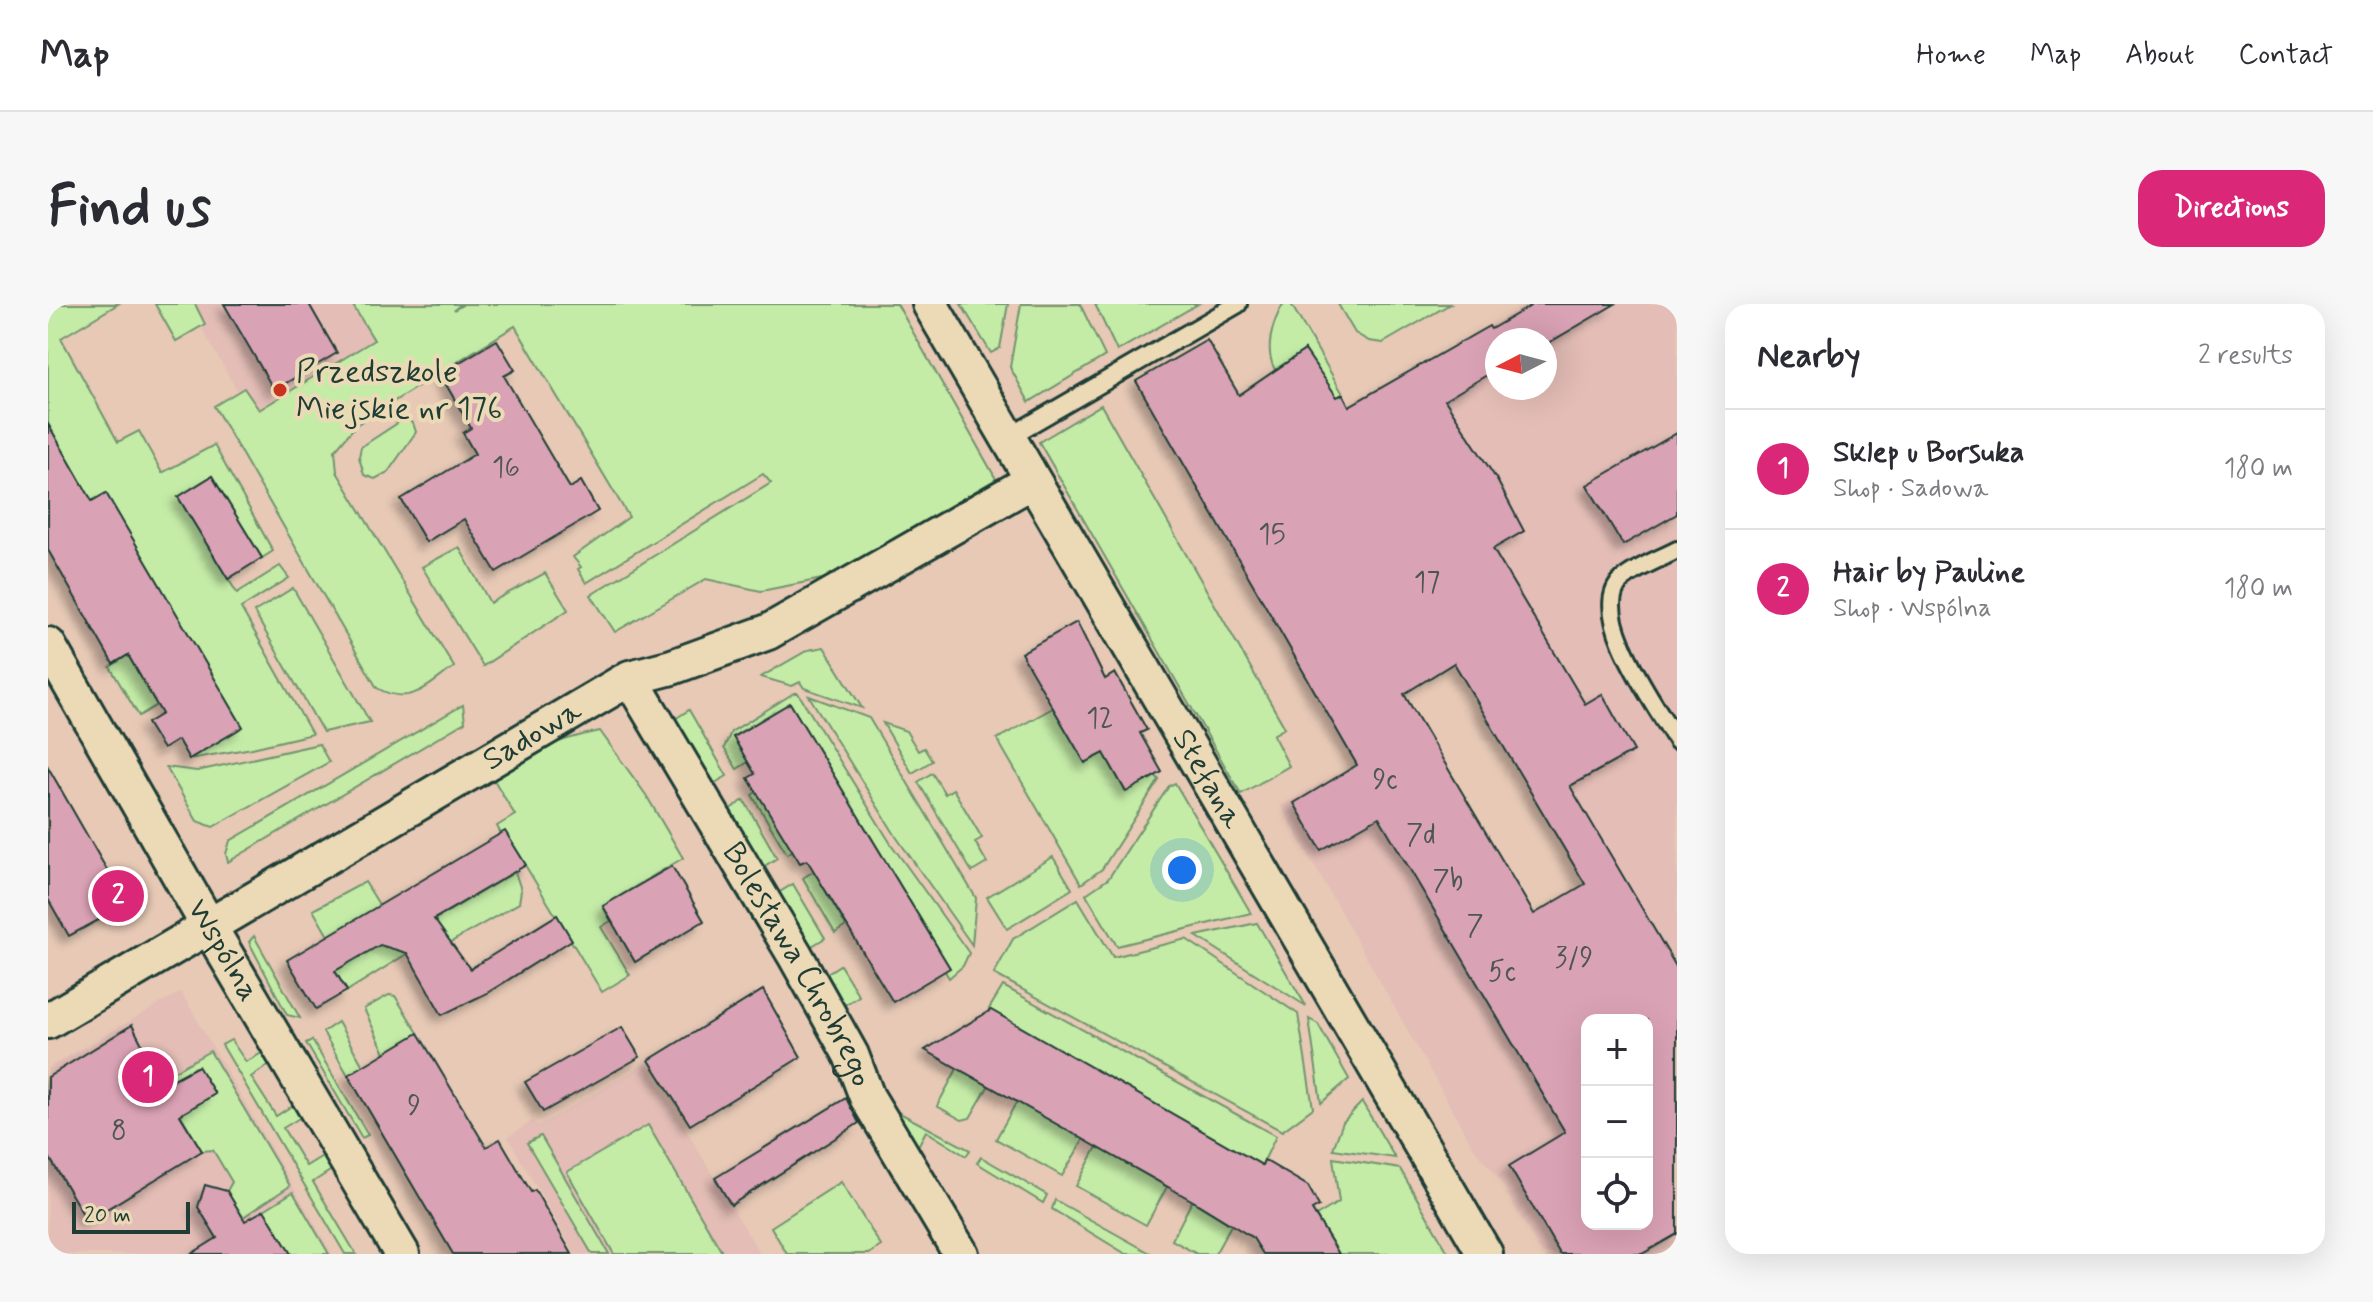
<!DOCTYPE html>
<meta charset="utf-8">
<style>
:root{--surface:#fff;--page:#f7f7f7;--text:#2b2b33;--muted:#7c7c81;--line:#e1e1e2;--accent:#db2777}
body{margin:0;font-family:Mynerve,sans-serif;background:var(--page);color:var(--text)}
.controls{position:absolute;right:24px;bottom:24px;display:grid;overflow:hidden;border-radius:16px;box-shadow:0 8px 32px #0002}
.controls button{width:72px;height:72px;display:grid;place-items:center;padding:0;border:0;border-bottom:2px solid var(--line);background:var(--surface);color:var(--text);font:40px sans-serif}
.compass{position:absolute;left:1437px;top:24px;width:72px;height:72px;border-radius:50%;background:var(--surface);box-shadow:0 8px 32px #0002;rotate:264deg}
.scale{position:absolute;left:24px;bottom:20px;width:118px;box-sizing:border-box;padding-left:8px;border:4px solid #1f3d34;border-top:0;font-size:22px;line-height:28px;white-space:nowrap;color:#1f3d34;-webkit-text-stroke:6px #ecdab7;paint-order:stroke}
.you{position:absolute;left:1134px;top:566px;width:28px;height:28px;margin:-20px;border:6px solid #fff;border-radius:50%;background:#1a73e8;box-shadow:0 0 0 12px #1a73e833}
.badge{display:grid;place-items:center;width:52px;height:52px;border-radius:50%;background:var(--accent);color:#fff;font-size:26px;font-weight:700}
.pin{position:absolute;translate:-50% -50%;border:4px solid #fff;box-shadow:0 2px 8px #0006}
.list{margin:0;padding:0;list-style:none}
h2{display:flex;justify-content:space-between;align-items:center;height:104px;margin:0;padding:0 32px;font-size:34px}
h2 small{font-size:26px;font-weight:400;color:var(--muted)}
.list li{display:grid;grid-template-columns:52px 1fr auto;gap:24px;align-items:center;box-sizing:border-box;height:120px;padding:0 32px;border-top:2px solid var(--line)}
.list b{display:block;font-size:30px;white-space:nowrap}
.list p{margin:0;font-size:26px;white-space:nowrap;color:var(--muted)}
.list em{font-size:26px;font-style:normal;color:var(--muted)}
.icon{flex:none;width:44px;height:44px;fill:none;stroke:currentColor;stroke-width:2;stroke-linecap:round;stroke-linejoin:round}
.map{position:relative;flex:none;width:1629px;height:950px;overflow:hidden;border-radius:24px}
header{display:flex;align-items:center;gap:48px;box-sizing:border-box;height:112px;padding:0 40px;background:var(--surface);border-bottom:2px solid var(--line)}
header strong{font-size:38px}
nav{display:flex;gap:44px;margin-inline-start:auto;font-size:28px}
.intro{display:flex;align-items:center;justify-content:space-between;box-sizing:border-box;height:192px;padding:0 48px}
h1{margin:0;font-size:56px}
.button{padding:20px 36px;border-radius:24px;background:var(--accent);color:#fff;font-size:28px;font-weight:700}
main{display:flex;gap:48px;padding:0 48px}
aside{flex:1;background:var(--surface);border-radius:24px;box-shadow:0 8px 32px #0002}
.map>svg:first-child{display:block}
</style>
<header>
<strong>Map</strong>
<nav><a>Home</a><a>Map</a><a>About</a><a>Contact</a></nav>
</header>
<div class="intro"><h1>Find us</h1><a class="button">Directions</a></div>
<main>
<div class="map">
<svg width="1629" height="950" viewBox="0 0 1629 950">
<defs>
<filter id="shadow"><feDropShadow dx="-7" dy="7" stdDeviation="4" flood-color="#0004"/></filter>
</defs>
<rect width="100%" height="100%" fill="#e7c9b6"/>
<filter id="ink" filterUnits="userSpaceOnUse"><feTurbulence type="fractalNoise" baseFrequency=".0125" numOctaves="2"/><feDisplacementMap in="SourceGraphic" scale="16" xChannelSelector="R" yChannelSelector="G"/><feConvolveMatrix kernelMatrix="1 2 1 2 8 2 1 2 1" color-interpolation-filters="sRGB"/></filter>
<g filter="url(#ink)">
<g fill="#e3bdb6" fill-rule="evenodd">
<path d="M 140,0 L 416,0 L 211,125 Z"/>
<path d="M 1480,0 L 1629,0 L 1629,662 L 1301,102 ZM 1449,36 L 1497,36 L 1497,84 L 1449,84 Z"/>
<path d="M 1343,440 L 1539,771 L 1539,920 L 1599,920 L 1629,924 L 1629,950 L 1494,950 L 1449,872 L 1427,846 L 1233,502 Z"/>
<path d="M 133,688 L 284,950 L 9,950 L 0,939 L 0,764 Z"/>
<path d="M 598,759 L 712,950 L 527,950 L 460,833 L 484,817 L 490,822 Z"/>
</g>
<g fill="#c4eca7" stroke="#72946e" stroke-width="2">
<path d="M 6,0 L 70,0 L 13,34 L 70,138 L 91,127 L 114,169 L 166,141 L 225,247 L 214,254 L 164,172 L 130,193 L 189,289 L 232,262 L 241,274 L 193,304 L 264,430 L 204,444 L 141,455 L 194,423 L 58,189 L 44,197 L 0,120 L 0,4 Z"/>
<path d="M 107,0 L 147,0 L 157,20 L 128,37 Z"/>
<path d="M 304,0 L 413,0 L 406,6 L 416,0 L 849,0 L 948,175 L 779,274 L 713,287 L 658,275 L 567,328 L 543,291 L 723,179 L 715,170 L 538,279 L 530,265 L 533,263 L 525,253 L 581,213 L 467,22 L 308,121 L 287,146 L 289,168 L 406,363 C 379,382 362,403 329,384 L 166,102 L 196,84 L 211,106 L 326,36 Z"/>
<path d="M 913,0 L 960,0 L 952,44 L 943,49 Z"/>
<path d="M 973,0 L 1032,0 L 1057,52 L 981,98 L 962,63 Z"/>
<path d="M 1047,0 L 1150,0 L 1069,47 Z"/>
<path d="M 1235,0 L 1243,0 L 1295,90 L 1258,110 L 1257,46 L 1227,66 C 1216,46 1224,20 1235,0 Z"/>
<path d="M 1290,0 L 1402,0 L 1335,39 L 1321,37 L 1307,29 Z"/>
<path d="M 1053,101 L 1237,424 L 1225,431 L 1241,462 L 1193,490 L 991,138 Z"/>
<path d="M 356,115 L 365,119 L 368,128 L 340,168 L 327,175 L 316,171 L 311,153 L 313,143 Z"/>
<path d="M 411,243 L 442,299 L 497,269 L 520,306 L 435,362 L 374,263 Z"/>
<path d="M 245,284 L 322,418 L 275,428 L 206,308 Z"/>
<path d="M 776,343 L 814,404 L 756,384 L 752,378 L 744,382 L 713,373 L 760,346 Z"/>
<path d="M 80,351 L 109,401 L 91,412 L 62,363 Z"/>
<path d="M 746,389 L 750,389 L 843,540 L 921,649 L 915,662 L 901,674 L 892,659 L 890,644 L 742,399 L 685,432 L 700,458 L 689,465 L 676,444 L 683,428 Z"/>
<path d="M 761,392 L 821,414 L 928,594 L 924,641 L 849,534 Z"/>
<path d="M 415,401 L 417,418 L 180,558 L 178,550 L 182,537 Z"/>
<path d="M 1005,404 L 1037,459 L 1056,449 L 1077,487 L 1108,472 L 1111,476 L 1054,565 L 1033,580 L 949,435 Z"/>
<path d="M 641,406 L 679,472 L 660,483 L 625,425 L 627,415 Z"/>
<path d="M 835,419 L 858,427 L 870,447 L 876,444 L 884,457 L 864,469 Z"/>
<path d="M 552,427 L 598,491 L 635,554 L 555,602 L 563,617 L 553,623 L 582,671 L 554,688 L 457,528 L 453,530 L 449,522 L 467,511 L 446,476 C 474,447 514,435 552,427 Z"/>
<path d="M 271,440 L 281,458 L 165,523 L 149,517 L 118,463 L 149,467 Z"/>
<path d="M 884,469 L 897,490 L 905,485 L 934,534 L 927,538 L 939,559 L 924,568 L 870,478 Z"/>
<path d="M 1127,479 L 1203,609 L 1069,642 L 1038,590 L 1060,575 L 1121,482 Z"/>
<path d="M 715,483 L 751,543 L 739,550 L 704,491 Z"/>
<path d="M 696,496 L 729,554 L 707,568 L 676,509 Z"/>
<path d="M 1005,553 L 1024,585 L 959,625 L 939,593 Z"/>
<path d="M 766,567 L 798,622 L 787,629 L 755,574 Z"/>
<path d="M 467,568 L 473,586 L 471,599 L 403,638 L 397,636 L 386,616 Z"/>
<path d="M 317,578 L 332,602 L 337,643 L 378,620 L 381,636 L 299,687 L 287,667 L 302,658 L 280,632 L 265,606 Z"/>
<path d="M 745,580 L 777,634 L 754,648 L 722,594 Z"/>
<path d="M 1030,595 L 1065,653 L 1138,635 L 1250,710 L 1265,804 L 1234,827 L 946,670 L 965,635 Z"/>
<path d="M 1209,619 L 1258,702 L 1148,632 Z"/>
<path d="M 206,632 L 252,714 L 239,711 L 201,638 Z"/>
<path d="M 792,661 L 811,692 L 788,706 L 770,675 Z"/>
<path d="M 955,682 L 1228,832 L 1214,861 L 941,705 Z"/>
<path d="M 341,691 L 347,692 L 370,729 L 337,749 L 316,705 Z"/>
<path d="M 1261,715 L 1270,720 L 1301,775 L 1273,799 Z"/>
<path d="M 290,718 L 315,762 L 300,771 L 275,728 Z"/>
<path d="M 183,736 L 198,758 L 219,746 L 225,758 L 203,773 L 228,812 L 250,798 L 258,810 L 235,824 L 258,862 L 281,848 L 285,865 L 265,878 L 308,950 L 297,950 L 174,741 Z"/>
<path d="M 264,736 L 320,831 L 314,834 L 258,739 Z"/>
<path d="M 162,747 L 242,882 L 195,913 L 179,887 L 184,878 L 165,846 L 154,847 L 128,803 L 139,807 L 164,792 L 166,788 L 151,764 L 147,763 L 121,778 L 118,772 Z"/>
<path d="M 910,763 L 941,781 L 922,814 L 914,816 L 889,802 Z"/>
<path d="M 969,797 L 1036,835 L 1014,872 L 948,835 Z"/>
<path d="M 1314,798 L 1347,854 L 1285,845 L 1295,818 Z"/>
<path d="M 848,807 L 922,846 L 918,852 L 878,827 L 868,846 Z"/>
<path d="M 600,821 L 675,950 L 566,950 L 519,868 Z"/>
<path d="M 492,832 L 493,832 L 561,950 L 544,950 L 479,839 Z"/>
<path d="M 1049,843 L 1119,883 L 1098,921 L 1028,882 Z"/>
<path d="M 933,853 L 999,891 L 995,899 L 929,859 Z"/>
<path d="M 1285,854 L 1352,865 L 1401,950 L 1291,950 L 1268,912 L 1291,898 Z"/>
<path d="M 793,878 L 833,942 L 821,950 L 739,950 L 723,923 Z"/>
<path d="M 245,888 L 281,950 L 243,950 L 216,906 Z"/>
<path d="M 1007,896 L 1102,949 L 1101,950 L 1078,950 L 1004,905 Z"/>
<path d="M 1144,897 L 1183,921 L 1167,950 L 1149,950 L 1124,936 Z"/>
</g>
<g fill="#daa2b5" stroke="#1f3d34" stroke-width="2" fill-rule="evenodd" filter="url(#shadow)">
<path d="M 176,0 L 261,0 L 289,49 L 226,86 Z"/>
<path d="M 1486,0 L 1567,0 L 1497,41 L 1497,36 L 1449,36 L 1449,65 L 1397,96 L 1449,176 L 1476,227 L 1445,245 L 1537,400 L 1554,390 L 1586,447 L 1522,482 L 1629,664 L 1629,930 L 1594,950 L 1512,950 L 1461,862 L 1517,828 L 1331,513 L 1273,546 L 1246,499 L 1309,461 L 1088,77 L 1159,36 L 1191,91 L 1257,46 L 1289,93 L 1295,90 L 1301,102 L 1441,22 L 1443,25 ZM 1406,359 L 1537,580 L 1486,610 L 1356,390 ZM 1539,716 L 1599,716 L 1599,920 L 1539,920 Z"/>
<path d="M 449,36 L 467,66 L 456,72 L 522,184 L 533,177 L 550,207 L 448,268 L 416,215 L 378,238 L 353,195 L 427,150 L 415,129 L 423,124 L 392,70 Z"/>
<path d="M 0,120 L 44,197 L 58,189 L 195,423 L 141,455 L 130,436 L 115,445 L 99,419 L 114,410 L 80,351 L 65,360 L 0,246 Z"/>
<path d="M 1629,129 L 1629,210 L 1575,241 L 1539,181 Z"/>
<path d="M 164,172 L 214,254 L 180,275 L 130,193 Z"/>
<path d="M 1029,318 L 1057,375 L 1067,369 L 1099,426 L 1092,429 L 1114,468 L 1078,488 L 1056,449 L 1037,459 L 973,349 Z"/>
<path d="M 742,399 L 902,664 L 845,698 L 759,556 L 752,559 L 700,474 L 707,470 L 685,433 Z"/>
<path d="M 0,463 L 63,573 L 70,570 L 86,597 L 21,632 L 0,595 Z"/>
<path d="M 457,527 L 478,561 L 386,615 L 422,665 L 509,611 L 524,636 L 439,689 L 394,711 L 359,649 L 332,641 L 287,667 L 299,687 L 268,705 L 239,656 Z"/>
<path d="M 624,562 L 656,617 L 587,658 L 555,602 Z"/>
<path d="M 715,686 L 753,753 L 642,821 L 601,756 Z"/>
<path d="M 943,706 L 1214,861 L 1216,856 L 1260,882 L 1271,902 L 1264,906 L 1291,950 L 1215,950 L 1205,934 L 1145,897 L 877,746 Z"/>
<path d="M 84,721 L 115,781 L 150,762 L 167,790 L 132,811 L 154,847 L 39,917 L 0,851 L 0,773 Z"/>
<path d="M 574,723 L 592,753 L 495,808 L 477,778 Z"/>
<path d="M 370,729 L 438,843 L 452,835 L 483,888 L 487,886 L 524,950 L 405,950 L 300,771 Z"/>
<path d="M 798,794 L 811,819 L 683,901 L 667,874 Z"/>
<path d="M 157,881 L 179,887 L 197,917 L 216,906 L 243,950 L 143,950 L 169,934 L 150,903 Z"/>
</g>
<g fill="none" stroke-linecap="round" stroke-linejoin="round">
<g stroke="#1f3d34" stroke-width="22">
<g id="lane">
<path d="M 959,134 L 1190,0"/>
<path d="M 1629,246 C 1612,255 1589,263 1574,276 C 1538,308 1610,404 1629,437"/>
</g>
</g>
<g stroke="#1f3d34" stroke-width="40">
<g id="street">
<path id="s1" d="M 882,0 L 1437,950"/>
<path id="s2" d="M 0,341 L 160,621 L 354,950"/>
<path id="s3" d="M 582,374 L 747,651 L 803,751 L 819,793 L 913,950"/>
<path id="s4" d="M 0,717 L 582,374 L 624,363 L 720,328 L 984,177"/>
</g>
</g>
<use href="#lane" stroke="#ecdab7" stroke-width="16"/>
<use href="#street" stroke="#ecdab7" stroke-width="34"/>
</g>
</g>
<circle fill="#c8321e" stroke="#ecdab7" stroke-width="3" cx="232" cy="86" r="8"/>
<g text-anchor="middle" dominant-baseline="central" stroke-width="8" stroke-linejoin="round" paint-order="stroke">
<g font-size="28" fill="#4e5654">
<text x="458" y="164">16</text>
<text x="1224" y="231">15</text>
<text x="1379" y="279">17</text>
<text x="1052" y="415">12</text>
<text x="1337" y="476">9c</text>
<text x="1373" y="531">7d</text>
<text x="1400" y="577">7b</text>
<text x="1427" y="622">7</text>
<text x="1526" y="654">3/9</text>
<text x="1454" y="668">5c</text>
<text x="366" y="802">9</text>
<text x="71" y="827">8</text>
</g>
<g font-size="32" fill="#1f3d34" stroke="#ecdab7" text-anchor="start">
<text x="248" y="68">Przedszkole<tspan x="248" dy="37">Miejskie nr 176</tspan></text>
</g>
<g font-size="32" fill="#1f3d34" stroke="#ecdab7">
<text stroke="none"><textPath href="#s4" startOffset="562">Sadowa</textPath></text>
<text stroke="none"><textPath href="#s1" startOffset="550">Stefana</textPath></text>
<text stroke="none"><textPath href="#s2" startOffset="352">Wspólna</textPath></text>
<text stroke="none"><textPath href="#s3" startOffset="332">Bolesława Chrobrego</textPath></text>
</g>
</g>
</svg>
<div class="controls">
<button>+</button>
<button>−</button>
<button><svg class="icon" aria-label="locate" viewBox="0 0 24 24"><circle cx="12" cy="12" r="6"/><path d="M12 2v4M12 18v4M2 12h4M18 12h4"/></svg></button>
</div>
<svg class="compass" viewBox="-18 -18 36 36"><path d="M0-13l5 13h-10z" fill="#e53935"/><path d="M0 13l5-13h-10z" fill="#7c7c81"/></svg>
<div class="scale">20 m</div>
<div class="you"></div>
<div class="pin badge" style="left:100px;top:773px">1</div>
<div class="pin badge" style="left:70px;top:592px">2</div>
</div>
<aside>
<h2>Nearby<small>2 results</small></h2>
<ul class="list">
<li><span class="badge">1</span><div><b>Sklep u Borsuka</b><p>Shop · Sadowa</p></div><em>180 m</em></li>
<li><span class="badge">2</span><div><b>Hair by Pauline</b><p>Shop · Wspólna</p></div><em>180 m</em></li>
</ul>
</aside>
</main>
